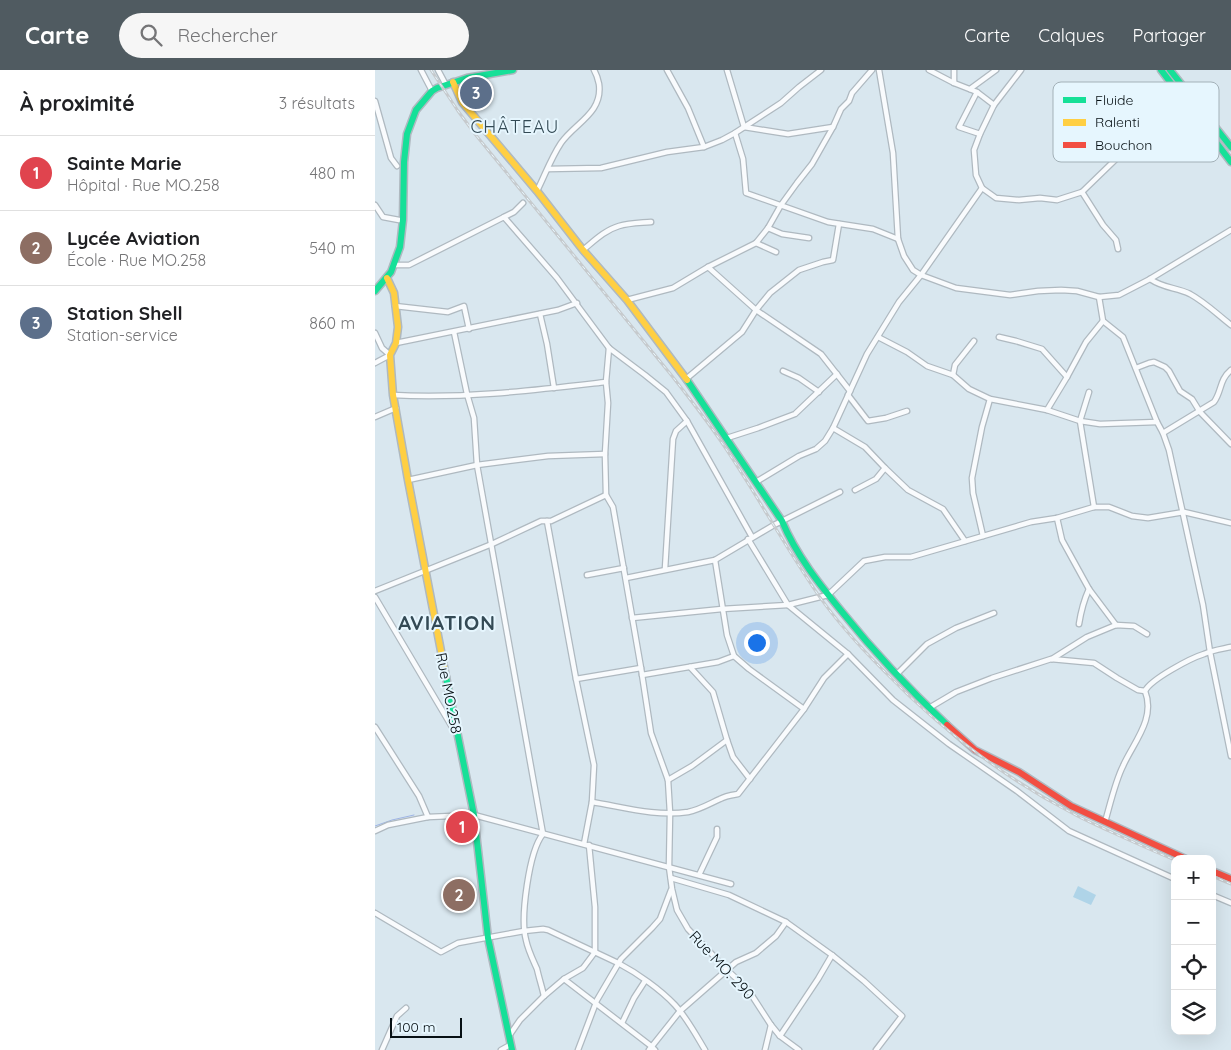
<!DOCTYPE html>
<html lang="fr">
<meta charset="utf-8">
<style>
:root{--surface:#fff;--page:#f6f6f6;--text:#202124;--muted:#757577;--line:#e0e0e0;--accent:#505b61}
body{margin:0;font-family:Quicksand,sans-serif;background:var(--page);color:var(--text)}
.controls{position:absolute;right:15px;bottom:15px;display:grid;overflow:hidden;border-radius:10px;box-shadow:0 5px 20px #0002}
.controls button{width:45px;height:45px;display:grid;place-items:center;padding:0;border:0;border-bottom:1px solid var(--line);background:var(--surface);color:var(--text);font:25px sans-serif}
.scale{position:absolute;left:15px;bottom:12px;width:72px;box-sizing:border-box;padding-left:5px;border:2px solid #071014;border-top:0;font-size:14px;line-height:18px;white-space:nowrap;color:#071014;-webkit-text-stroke:4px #e6f6fe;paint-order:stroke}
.you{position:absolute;left:381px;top:572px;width:18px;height:18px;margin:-12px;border:4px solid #fff;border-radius:50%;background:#1a73e8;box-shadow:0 0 0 8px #1a73e833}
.badge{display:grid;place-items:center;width:32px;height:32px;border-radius:50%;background:var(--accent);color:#fff;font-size:16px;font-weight:700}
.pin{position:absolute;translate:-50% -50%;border:2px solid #fff;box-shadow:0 1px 5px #0006}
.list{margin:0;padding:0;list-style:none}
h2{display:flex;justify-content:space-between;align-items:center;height:65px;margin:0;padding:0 20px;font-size:21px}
h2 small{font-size:16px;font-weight:400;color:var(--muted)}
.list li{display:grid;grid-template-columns:32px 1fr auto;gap:15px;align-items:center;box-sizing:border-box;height:75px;padding:0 20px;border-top:1px solid var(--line)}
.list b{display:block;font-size:19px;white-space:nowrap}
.list p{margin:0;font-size:16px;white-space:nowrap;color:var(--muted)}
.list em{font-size:16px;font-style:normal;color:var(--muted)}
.icon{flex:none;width:28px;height:28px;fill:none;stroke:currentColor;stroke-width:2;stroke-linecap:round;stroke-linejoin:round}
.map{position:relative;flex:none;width:856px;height:980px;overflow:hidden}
header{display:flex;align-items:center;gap:30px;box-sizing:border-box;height:70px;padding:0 25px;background:var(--accent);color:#fff}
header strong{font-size:24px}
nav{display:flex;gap:28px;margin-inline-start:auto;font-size:18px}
.search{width:350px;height:45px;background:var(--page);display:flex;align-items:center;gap:12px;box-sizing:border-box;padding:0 18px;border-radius:28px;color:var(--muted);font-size:19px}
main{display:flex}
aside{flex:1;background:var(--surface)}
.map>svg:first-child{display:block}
</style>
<header>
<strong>Carte</strong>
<div class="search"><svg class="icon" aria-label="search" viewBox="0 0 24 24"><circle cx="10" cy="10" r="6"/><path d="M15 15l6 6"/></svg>Rechercher</div>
<nav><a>Carte</a><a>Calques</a><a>Partager</a></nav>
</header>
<main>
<aside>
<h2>À proximité<small>3 résultats</small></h2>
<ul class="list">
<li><span class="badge" style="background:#e0444e">1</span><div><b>Sainte Marie</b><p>Hôpital · Rue MO.258</p></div><em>480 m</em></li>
<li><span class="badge" style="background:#8d6e63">2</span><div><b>Lycée Aviation</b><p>École · Rue MO.258</p></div><em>540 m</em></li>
<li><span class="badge" style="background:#5c6f8a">3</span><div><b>Station Shell</b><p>Station-service</p></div><em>860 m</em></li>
</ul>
</aside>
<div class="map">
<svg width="856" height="980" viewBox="0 0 856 980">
<rect width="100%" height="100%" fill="#d9e7ef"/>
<path fill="#afd4e8" d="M 703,816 L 721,825 L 716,835 L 698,827 Z"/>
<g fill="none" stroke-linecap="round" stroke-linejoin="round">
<path stroke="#9eb4e5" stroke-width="1" d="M 0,756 L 17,750 L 39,745"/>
<g stroke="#afb9c0" stroke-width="7">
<g id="street">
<path d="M 46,0 L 57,21"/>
<path d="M 63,0 L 71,15"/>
<path d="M 292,0 L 313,38 L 329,77"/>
<path d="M 352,0 L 369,57 L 413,64 L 458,57"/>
<path d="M 504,0 L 518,83 L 523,169 L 529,186 L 538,200 L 546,205 L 581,218 L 635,225 L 663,221 L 686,220 L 702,221 L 724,227 L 744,225 L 775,209 L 856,160"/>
<path d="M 554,0 L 579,13 L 602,22 L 619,35 L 646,0"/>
<path d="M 579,13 L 579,0"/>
<path d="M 595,19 L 621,0"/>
<path d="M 602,22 L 584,57 L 605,64"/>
<path d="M 0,31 L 16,88 L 22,96"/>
<path d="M 619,35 L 605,64 L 599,80 L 601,105 L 607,118 L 621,128 L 644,130 L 665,128 L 682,130 L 707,122 L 768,63 L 787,59 L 827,64 L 832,60"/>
<path d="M 360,63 L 368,89 L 371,123 L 453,152 L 498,159 L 523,169"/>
<path d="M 173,99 L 226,98 L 292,82 L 329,77 L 347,70 L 360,63 L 406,33 L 424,17 L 446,0"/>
<path d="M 162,121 C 170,105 176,88 186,73 C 200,53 228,43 224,14 C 223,9 222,5 219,0"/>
<path d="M 707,122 L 728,155 L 741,170 L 743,179"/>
<path d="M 0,135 L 8,147 L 24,150"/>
<path d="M 129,147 L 139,142 L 148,133"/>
<path d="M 393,158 L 407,164 L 434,168"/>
<path d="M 381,173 L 401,182"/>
<path d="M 208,180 C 219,171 230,160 244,156 C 254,153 265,153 276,152"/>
<path d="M 18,195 L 34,195 L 129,147 L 182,208 L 234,278 L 270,305 L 291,322 L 312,351 L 377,467"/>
<path d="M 333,197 L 381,240 L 446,284 L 475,321"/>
<path d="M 775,209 C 790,219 801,217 815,224 C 830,232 843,245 856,255"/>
<path d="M 724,227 L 728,251 L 748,267 L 782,352 L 788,363 L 794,380 L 828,535 L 835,582 L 856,686"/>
<path d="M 252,230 L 298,218 L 333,197 L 381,173 L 393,158 L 406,135 L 422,113 L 437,94 L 458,57 L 466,39 L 474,31 L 477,23 L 497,0"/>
<path d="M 20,236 L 73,242 L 89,236 L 94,259"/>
<path d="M 165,244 L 172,274 L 179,318"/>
<path d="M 79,262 L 92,324 L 99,348 L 102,395 L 168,764 C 154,781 145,848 151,870 C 153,880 158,890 162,899 C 164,908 167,917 169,926"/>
<path d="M 0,263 L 7,278 L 15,285 L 0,293"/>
<path d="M 503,267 L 532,282 L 552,296 L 578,305 L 594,319 L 615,329 L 672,340 L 705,351 L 725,354 L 782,352"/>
<path d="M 624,267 L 641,271 L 667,279 L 692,307"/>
<path d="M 21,273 L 183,240 L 202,233"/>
<path d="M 234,278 L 231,312 L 233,333 L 230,384 L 231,425 L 238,437 L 266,598 L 276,663 L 293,710 L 295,743 L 294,797 L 297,819 L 302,840 L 313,859 L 352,900 L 372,918 L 396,955 L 405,966 L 424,980"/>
<path d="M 761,298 L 774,293 L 779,292 L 790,297 L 794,301 L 805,321 L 817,329 L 825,342 L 856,374"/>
<path d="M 408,301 L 424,308 L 444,322"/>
<path d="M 578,305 L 580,295 L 599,271"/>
<path d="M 311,309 L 367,262 L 381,240 L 395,223 L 424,200 L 448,192 L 458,190 L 464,154"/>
<path d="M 714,322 L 705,351 L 719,437"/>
<path d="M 18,325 C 89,329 161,320 231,312"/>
<path d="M 473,325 L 493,351 L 511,348 L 532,341"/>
<path d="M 672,340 L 692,307 L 711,272 L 728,251"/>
<path d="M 0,347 L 21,338"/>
<path d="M 458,358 L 490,377 L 510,398 L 533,420 L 568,439 L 590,471"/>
<path d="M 788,363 L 839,332 C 847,321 844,310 856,300"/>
<path d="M 352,368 L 383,358 L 420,344 L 462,304"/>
<path d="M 33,410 L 102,395 L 173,386 L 230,384"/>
<path d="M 381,412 L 424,386 L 441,379 L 450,371 L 458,358 L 492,284 L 524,232 L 546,205 L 607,118"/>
<path d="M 480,420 L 501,409 L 510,398"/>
<path d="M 682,448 L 687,470 L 714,519 L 741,555"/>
<path d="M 172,451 L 201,609 L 219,695 L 217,732 L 209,774"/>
<path d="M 608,466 L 598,423 L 597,408 L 607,357 L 615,329"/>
<path d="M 373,469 L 413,535 L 473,584 L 518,630 L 574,674 L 642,721 L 694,761 L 800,809"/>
<path d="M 340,490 L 352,565 L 359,586 L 374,599 L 429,639"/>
<path d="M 290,499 L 298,369 L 301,361 L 312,351"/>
<path d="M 212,505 L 249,498"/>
<path d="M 251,508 L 340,490 L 399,455 L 465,422"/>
<path d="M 0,521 L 117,474 L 166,451 L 176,451 L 231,425"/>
<path d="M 0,527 L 80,662"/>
<path d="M 257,548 L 347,539 L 413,535 L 453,525 L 489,491 L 510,487 L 536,487 L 656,452 L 682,448 L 719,437 L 734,437 L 757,446 L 773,448 L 809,442 L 856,453"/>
<path d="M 704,554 C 706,541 709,530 714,519"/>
<path d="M 677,589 L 712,567 L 741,555 L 759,556 L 772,564"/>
<path d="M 315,597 L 338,622 L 352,670 L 358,687 L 375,709"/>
<path d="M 522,604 L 552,574 L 581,558 L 619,543"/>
<path d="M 267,605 L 343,592 L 359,586"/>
<path d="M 201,609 L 266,598"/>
<path d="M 554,638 L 581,622 L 617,608 L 676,589 L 719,593 L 742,608 L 763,620 L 770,621"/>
<path d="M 0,657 L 44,726 L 53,747"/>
<path d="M 293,710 L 317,696 L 352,670"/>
<path d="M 217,732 C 248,737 281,747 313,742 C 324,740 334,734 345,729 C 350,726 357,725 363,724 L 429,639 L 449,608 L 473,584"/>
<path d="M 730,752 C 735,735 740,712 748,696 C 758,673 781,649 770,621 C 776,609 816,588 829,584 C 838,580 847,579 856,577"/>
<path d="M 0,761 L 13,755 L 53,747 L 99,745 L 356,814"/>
<path d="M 324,805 L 342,767 L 342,759"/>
<path d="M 296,808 L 354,825 L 411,852 L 457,885 L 489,911 L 527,946 L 501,980"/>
<path d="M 837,825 L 856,833"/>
<path d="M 0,843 L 66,882 L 83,873 L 149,861 L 168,859 L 173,860 L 243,893 C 262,903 285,919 300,935 C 312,948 321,965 330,980"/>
<path d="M 189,909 L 276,976 L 280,980"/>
<path d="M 247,953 L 259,928 L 270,911"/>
<path d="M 134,966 L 145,950 L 169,926 L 189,909 L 208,898 L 220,882 L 220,837 L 214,775"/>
<path d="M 405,966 L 443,909 L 457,885"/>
<path d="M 7,980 L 22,946 L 31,938"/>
<path d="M 126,980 L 135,975"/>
<path d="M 203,980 L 222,930 L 246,889 L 277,858 L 285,849 L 296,820"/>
<path d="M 274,980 L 305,941 L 361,892 L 381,883 L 401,866 L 411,852"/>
<path d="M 390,980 L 396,955"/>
</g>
</g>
<g stroke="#afb9c0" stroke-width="9">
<g id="fast">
<path d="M 786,0 L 856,92"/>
<path d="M 795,0 L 856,77"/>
<path d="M 0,221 L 16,202 L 25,177 L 28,150 L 29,92 L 32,64 L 41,40 L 57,21 L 62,18 L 92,8 L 138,0"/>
<path d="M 312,310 L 407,451 C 421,485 445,515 468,543 C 500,583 535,620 572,655"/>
<path d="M 71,607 L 99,745 L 113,868 L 137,980"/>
</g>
</g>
<g stroke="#afb9c0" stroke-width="9">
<g id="slow">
<path d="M 78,12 L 87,32 L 162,121 L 208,180 L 252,230 L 312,310"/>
<path d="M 12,208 L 19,223 L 23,257 L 21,273 L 15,285 L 18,325 L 33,410 L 71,607"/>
</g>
</g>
<g stroke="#afb9c0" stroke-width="9">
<g id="jam">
<path d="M 572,655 L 600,680 L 644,702 L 696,736 L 811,789"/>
<path d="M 837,801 L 856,809"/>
</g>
</g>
<use href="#street" stroke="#f9fbfd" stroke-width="4.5"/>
<use href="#fast" stroke="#16e098" stroke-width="6"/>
<use href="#slow" stroke="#ffcf43" stroke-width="6"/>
<use href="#jam" stroke="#f24e42" stroke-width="6"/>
<g stroke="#c6cacd" stroke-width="3">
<g id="rail">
<path d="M 56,0 L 83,41 L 100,64 L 297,306 C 315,329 333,352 349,376 C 382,425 410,477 444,526 C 463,553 485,577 508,600 C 563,657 626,706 697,743 C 709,750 722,755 734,761 C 756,771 778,781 800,790"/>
<path d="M 837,806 L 856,814"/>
</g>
</g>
<use href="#rail" stroke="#e6f6fe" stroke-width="1" stroke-dasharray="4" stroke-linecap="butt"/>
</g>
<g text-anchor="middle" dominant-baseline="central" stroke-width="4" stroke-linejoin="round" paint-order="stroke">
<g font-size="15" fill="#071014" stroke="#e6f6fe">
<text transform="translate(74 623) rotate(79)">Rue MO.258</text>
<text transform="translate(347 895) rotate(47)">Rue MO. 290</text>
</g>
<g font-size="18" letter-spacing="1" fill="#344a55" stroke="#e6f6fe">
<text x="140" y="56">CHÂTEAU</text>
</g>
<g font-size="20" font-weight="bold" letter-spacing="1" fill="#344a55" stroke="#e6f6fe">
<text x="72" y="552">AVIATION</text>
</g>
</g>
<rect x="678" y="12" width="166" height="80" rx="8" fill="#e6f6fe" stroke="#a3b1b8" stroke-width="1"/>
<rect x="688" y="27" width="23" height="6" fill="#16e098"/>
<rect x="688" y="49" width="23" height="7" fill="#ffcf43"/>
<rect x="688" y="72" width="23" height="6" fill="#f24e42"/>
<g font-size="14" fill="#071014">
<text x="720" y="35">Fluide</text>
<text x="720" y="57">Ralenti</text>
<text x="720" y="80">Bouchon</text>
</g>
</svg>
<div class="controls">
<button>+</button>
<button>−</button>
<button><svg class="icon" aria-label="locate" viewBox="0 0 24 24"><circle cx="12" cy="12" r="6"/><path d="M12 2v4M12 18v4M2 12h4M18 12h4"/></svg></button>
<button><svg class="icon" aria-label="layers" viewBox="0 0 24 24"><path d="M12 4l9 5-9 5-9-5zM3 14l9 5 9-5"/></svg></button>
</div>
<div class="scale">100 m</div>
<div class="you"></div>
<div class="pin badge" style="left:87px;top:757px;background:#e0444e">1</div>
<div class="pin badge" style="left:84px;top:825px;background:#8d6e63">2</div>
<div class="pin badge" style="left:101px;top:23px;background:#5c6f8a">3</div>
</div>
</main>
